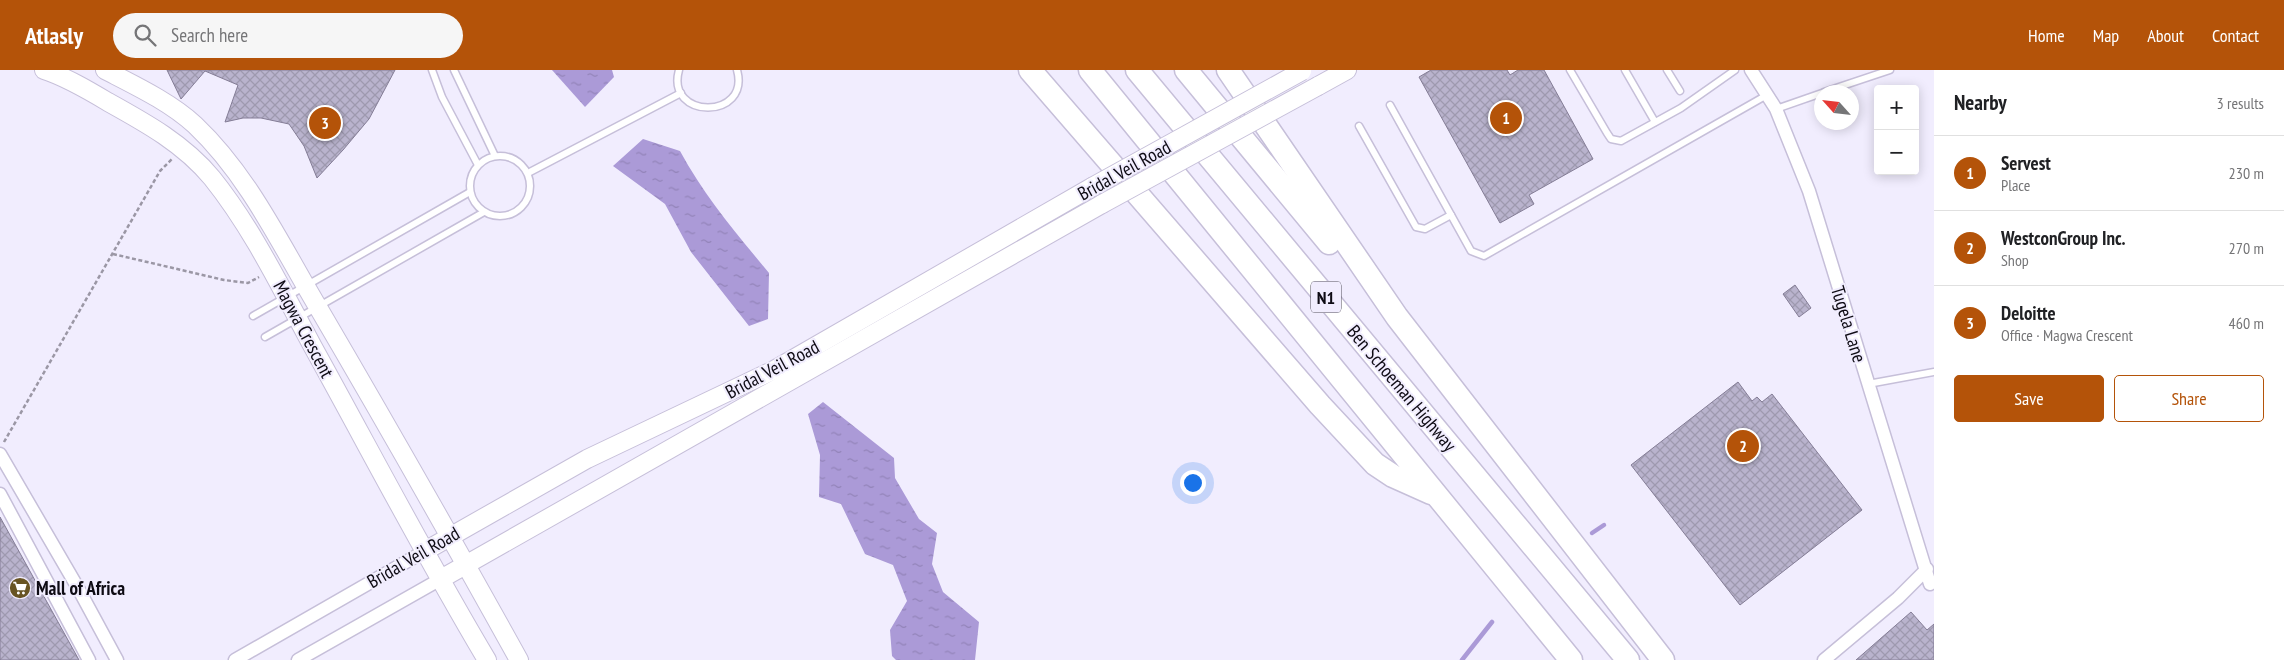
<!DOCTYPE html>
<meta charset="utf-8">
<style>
:root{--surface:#fff;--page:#f6f6f6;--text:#202124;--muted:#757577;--line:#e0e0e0;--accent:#b45309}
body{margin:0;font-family:"PT Sans Narrow",sans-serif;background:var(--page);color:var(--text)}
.controls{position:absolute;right:15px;top:15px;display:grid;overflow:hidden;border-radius:5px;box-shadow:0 2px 12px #0003}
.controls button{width:45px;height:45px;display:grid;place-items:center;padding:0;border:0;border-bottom:1px solid var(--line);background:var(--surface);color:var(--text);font:25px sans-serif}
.compass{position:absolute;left:1814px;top:15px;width:45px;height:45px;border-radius:50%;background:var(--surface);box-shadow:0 2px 12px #0003;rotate:297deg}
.you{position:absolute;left:1192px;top:412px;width:18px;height:18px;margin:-12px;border:4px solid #fff;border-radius:50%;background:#1a73e8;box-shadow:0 0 0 8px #1a73e833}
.badge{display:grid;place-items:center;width:32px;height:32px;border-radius:50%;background:var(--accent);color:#fff;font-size:16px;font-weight:700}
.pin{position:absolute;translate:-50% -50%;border:2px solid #fff;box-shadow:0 1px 5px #0006}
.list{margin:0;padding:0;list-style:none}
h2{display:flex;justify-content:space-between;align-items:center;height:65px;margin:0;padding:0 20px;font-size:21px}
h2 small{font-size:16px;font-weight:400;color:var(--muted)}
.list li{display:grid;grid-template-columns:32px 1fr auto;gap:15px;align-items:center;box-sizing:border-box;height:75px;padding:0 20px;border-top:1px solid var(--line)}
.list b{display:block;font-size:19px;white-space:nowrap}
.list p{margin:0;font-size:16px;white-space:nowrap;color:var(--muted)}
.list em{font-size:16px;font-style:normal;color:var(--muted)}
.actions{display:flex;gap:10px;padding:15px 20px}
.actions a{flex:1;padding:11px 0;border:1px solid var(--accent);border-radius:5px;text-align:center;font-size:18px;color:var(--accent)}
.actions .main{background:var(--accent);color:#fff}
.icon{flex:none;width:28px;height:28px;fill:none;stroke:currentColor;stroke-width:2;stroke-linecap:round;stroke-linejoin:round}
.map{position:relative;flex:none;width:1934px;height:590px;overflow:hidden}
header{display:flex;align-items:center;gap:30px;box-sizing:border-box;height:70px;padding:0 25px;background:var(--accent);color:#fff}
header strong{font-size:24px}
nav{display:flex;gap:28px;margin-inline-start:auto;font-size:18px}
.search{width:350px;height:45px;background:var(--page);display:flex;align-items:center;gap:12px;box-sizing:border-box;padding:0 18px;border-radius:28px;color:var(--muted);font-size:19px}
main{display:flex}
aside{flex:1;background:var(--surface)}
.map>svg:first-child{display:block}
</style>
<header>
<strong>Atlasly</strong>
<div class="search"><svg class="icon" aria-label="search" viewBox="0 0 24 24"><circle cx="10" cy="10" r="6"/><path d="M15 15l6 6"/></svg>Search here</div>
<nav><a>Home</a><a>Map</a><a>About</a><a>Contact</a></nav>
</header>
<main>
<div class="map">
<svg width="1934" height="590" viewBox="0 0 1934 590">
<defs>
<pattern id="water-ripples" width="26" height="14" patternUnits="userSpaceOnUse" patternTransform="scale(1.25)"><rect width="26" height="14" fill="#ab9ad7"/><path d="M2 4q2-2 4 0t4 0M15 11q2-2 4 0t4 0" fill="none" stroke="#9283b8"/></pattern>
<pattern id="building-cross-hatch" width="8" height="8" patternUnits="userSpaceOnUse" patternTransform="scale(1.25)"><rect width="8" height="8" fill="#b9b3cd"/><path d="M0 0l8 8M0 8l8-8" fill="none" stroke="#9e99af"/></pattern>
</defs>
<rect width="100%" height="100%" fill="#f1edfe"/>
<g fill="url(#water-ripples)">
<path d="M 552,0 L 612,0 L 614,7 L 585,37 Z"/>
<path d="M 643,69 L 680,81 C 705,127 736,163 769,203 L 768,249 L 749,256 L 691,182 L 665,134 L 613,96 Z"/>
<path d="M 823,332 L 894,388 L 895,408 L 919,449 L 937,463 L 932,494 L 943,522 L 979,552 L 975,590 L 896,590 L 892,586 L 890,560 L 907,531 L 893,495 L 865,484 L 841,434 L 819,427 L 820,385 L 808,344 Z"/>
</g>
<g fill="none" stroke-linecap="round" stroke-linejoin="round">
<g stroke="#ab9ad7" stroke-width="4.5">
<path d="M 1592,463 L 1604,455"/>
<path d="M 1462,590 L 1492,552"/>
</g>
</g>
<g fill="url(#building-cross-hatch)" stroke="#847d96">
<path d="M 167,0 L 395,0 L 369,49 L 343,80 L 317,108 L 304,76 L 289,54 L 261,48 L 243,48 L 225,52 L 238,15 L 205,1 L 181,29 Z"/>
<path d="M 1431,0 L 1507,0 L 1510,5 L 1518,0 L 1544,0 L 1593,89 L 1529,125 L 1534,134 L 1500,153 L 1419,7 Z"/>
<path d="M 1795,215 L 1811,238 L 1799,247 L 1783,224 Z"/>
<path d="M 1738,312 L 1752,331 L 1757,327 L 1762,332 L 1772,324 L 1862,440 L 1740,535 L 1631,395 Z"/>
<path d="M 0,447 L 79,590 L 0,590 Z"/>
<path d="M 1911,542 L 1927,560 L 1934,554 L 1934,590 L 1856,590 Z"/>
</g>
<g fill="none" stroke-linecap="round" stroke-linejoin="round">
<g stroke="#c6bfd9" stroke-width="9">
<g id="lane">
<path d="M 432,0 L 442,27 L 478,95"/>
<path d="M 454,0 L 495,86"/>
<path d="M 679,0 C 665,50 751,50 737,0"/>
<path d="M 1570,0 L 1607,63 L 1611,69 L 1621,71 L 1681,38 L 1735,0"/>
<path d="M 1625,0 L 1655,52"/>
<path d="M 1667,0 L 1680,21"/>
<path d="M 1824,22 L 1890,0"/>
<path d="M 1390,35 L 1471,181 L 1484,186 L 1767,25"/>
<path d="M 1776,39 L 1822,23"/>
<path d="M 1359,56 L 1416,157 L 1425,159 L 1451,145"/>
<circle cx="500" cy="116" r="30"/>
<path d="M 528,103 L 681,23"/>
<path d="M 253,246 L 470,122"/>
<path d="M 265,267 L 484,142"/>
<path d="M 1868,314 L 1934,302"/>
</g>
</g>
<g stroke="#c6bfd9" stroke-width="15">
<g id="street">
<path d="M 1751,0 L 1776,39 L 1809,121 L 1930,514"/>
<path d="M 0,384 L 78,518 L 117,590"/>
<path d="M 0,424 L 89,590"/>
<path d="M 235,590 L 425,481"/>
<path d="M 298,590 L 439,510"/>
<path d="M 1824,590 L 1898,528 L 1927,499"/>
</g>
</g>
<g stroke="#c6bfd9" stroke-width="20">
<g id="secondary">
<path d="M 44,0 C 66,7 88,20 108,32 C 146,53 184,74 212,108 C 253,159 282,220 313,277 C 371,382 426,488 487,590"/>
<path d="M 105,0 C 136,16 170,32 195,55 C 249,106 282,177 319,239 C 387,355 454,473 519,590"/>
<path d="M 1318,16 L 1347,0"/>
<path d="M 425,481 L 587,389 L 774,300 L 1092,117"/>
<path d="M 439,510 L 1102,134"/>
</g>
</g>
<g stroke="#c6bfd9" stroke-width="25">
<g id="highway">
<path d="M 1030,0 L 1320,335 L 1375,394 L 1393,406 L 1431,423"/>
<path d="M 1090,0 L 1571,590"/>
<path d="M 1137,0 L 1628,590"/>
<path d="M 1186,0 L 1329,173"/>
<path d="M 1228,0 L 1397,247 L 1663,590"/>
</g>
</g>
<g stroke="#9b97a5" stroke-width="2.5" stroke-dasharray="4 2.5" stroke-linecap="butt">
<path d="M 113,184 L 224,210 L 248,213 L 259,207"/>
<path d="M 4,372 L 160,101 L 172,89"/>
</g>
<use href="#lane" stroke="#fff" stroke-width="6"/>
<use href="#street" stroke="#fff" stroke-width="12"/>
<use href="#secondary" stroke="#fff" stroke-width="18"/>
<use href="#highway" stroke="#fff" stroke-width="22"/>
<g stroke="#c6bfd9" stroke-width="20" stroke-linecap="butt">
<g id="secondary-bridge">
<path d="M 1092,117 L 1302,1"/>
<path d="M 1102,134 L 1318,16"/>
</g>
</g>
<use href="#secondary-bridge" stroke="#fff" stroke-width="18"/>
</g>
<defs>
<g id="supermarket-disc" transform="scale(1.125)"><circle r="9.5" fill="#685423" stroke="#f1edfe"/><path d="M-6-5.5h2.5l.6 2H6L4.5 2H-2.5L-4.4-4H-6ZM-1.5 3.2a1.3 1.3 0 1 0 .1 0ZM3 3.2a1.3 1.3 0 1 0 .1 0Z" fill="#fff"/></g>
</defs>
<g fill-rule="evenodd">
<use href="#supermarket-disc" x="20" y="518"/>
</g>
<g text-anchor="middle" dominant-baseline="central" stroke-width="4" stroke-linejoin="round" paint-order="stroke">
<rect fill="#f1edfe" stroke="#524f5a" stroke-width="1" x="1311" y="211.5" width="30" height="31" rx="4"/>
<g font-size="18" font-weight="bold" fill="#0e0b14">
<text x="1326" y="227">N1</text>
</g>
<g font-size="19" fill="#0e0b14" stroke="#f1edfe">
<text transform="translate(1124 100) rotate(-29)">Bridal Veil Road</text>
<text transform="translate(1849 254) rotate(73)">Tugela Lane</text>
<text transform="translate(304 259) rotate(62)">Magwa Crescent</text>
<text transform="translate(772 299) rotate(-28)">Bridal Veil Road</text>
<text transform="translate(1402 318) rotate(50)">Ben Schoeman Highway</text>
<text transform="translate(413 487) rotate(-30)">Bridal Veil Road</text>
</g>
<g font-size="19" font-weight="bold" fill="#0e0b14" stroke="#f1edfe" text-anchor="start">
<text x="36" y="518">Mall of Africa</text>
</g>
</g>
</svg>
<div class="controls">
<button>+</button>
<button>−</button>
</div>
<svg class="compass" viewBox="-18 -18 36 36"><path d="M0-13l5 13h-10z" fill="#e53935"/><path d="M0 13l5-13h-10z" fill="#757577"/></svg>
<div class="you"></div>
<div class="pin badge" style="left:1506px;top:48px">1</div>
<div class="pin badge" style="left:1743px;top:376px">2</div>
<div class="pin badge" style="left:325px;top:53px">3</div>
</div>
<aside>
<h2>Nearby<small>3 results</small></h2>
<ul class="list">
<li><span class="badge">1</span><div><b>Servest</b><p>Place</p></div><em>230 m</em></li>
<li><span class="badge">2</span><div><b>WestconGroup Inc.</b><p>Shop</p></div><em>270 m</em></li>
<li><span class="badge">3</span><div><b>Deloitte</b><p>Office · Magwa Crescent</p></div><em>460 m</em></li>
</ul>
<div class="actions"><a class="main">Save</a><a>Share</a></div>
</aside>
</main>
